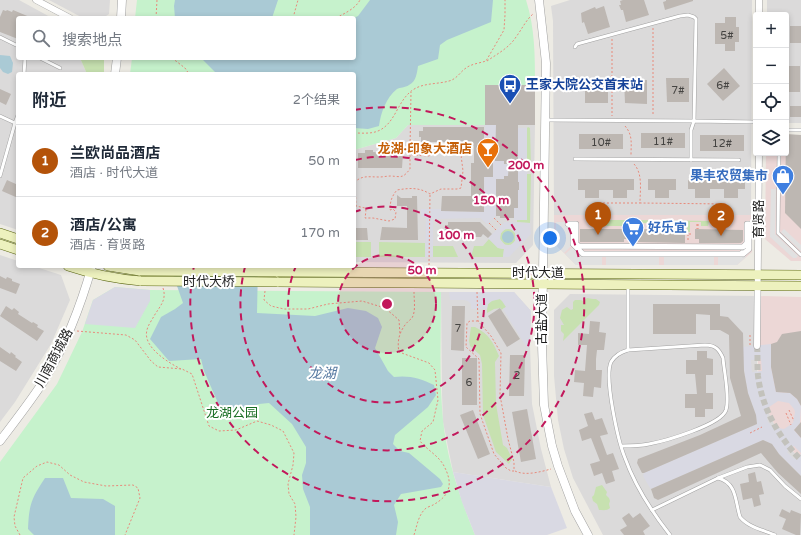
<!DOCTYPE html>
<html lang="zh">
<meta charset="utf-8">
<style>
:root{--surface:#fff;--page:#f6f6f7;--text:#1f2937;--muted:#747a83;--line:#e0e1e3;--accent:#b45309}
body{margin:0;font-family:"Varela Round","Noto Sans SC",sans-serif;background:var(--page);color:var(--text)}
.controls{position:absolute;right:12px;top:12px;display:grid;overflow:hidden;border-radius:4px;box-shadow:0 2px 6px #0003}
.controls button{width:36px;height:36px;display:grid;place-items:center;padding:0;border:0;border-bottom:1px solid var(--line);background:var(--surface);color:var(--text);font:20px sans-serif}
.you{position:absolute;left:550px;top:238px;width:14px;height:14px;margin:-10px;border:3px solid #fff;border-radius:50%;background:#1a73e8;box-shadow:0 0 0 6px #1a73e833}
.badge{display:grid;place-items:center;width:26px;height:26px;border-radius:50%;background:var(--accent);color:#fff;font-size:13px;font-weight:700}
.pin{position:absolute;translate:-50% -33px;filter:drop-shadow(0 1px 2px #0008)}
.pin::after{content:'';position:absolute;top:21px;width:14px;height:12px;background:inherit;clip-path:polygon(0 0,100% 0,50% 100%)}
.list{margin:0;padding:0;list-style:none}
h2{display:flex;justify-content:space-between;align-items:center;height:52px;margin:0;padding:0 16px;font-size:17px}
h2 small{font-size:13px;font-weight:400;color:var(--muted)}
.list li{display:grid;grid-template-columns:26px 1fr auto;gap:12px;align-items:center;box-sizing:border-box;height:72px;padding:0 16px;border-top:1px solid var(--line)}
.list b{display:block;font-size:15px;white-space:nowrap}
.list p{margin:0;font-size:13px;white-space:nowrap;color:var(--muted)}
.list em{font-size:13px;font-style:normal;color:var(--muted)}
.icon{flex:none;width:22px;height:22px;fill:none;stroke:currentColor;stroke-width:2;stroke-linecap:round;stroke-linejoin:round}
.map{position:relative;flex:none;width:801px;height:535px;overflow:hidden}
.search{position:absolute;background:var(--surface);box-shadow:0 2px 6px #0003;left:16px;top:16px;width:340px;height:44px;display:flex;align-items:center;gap:10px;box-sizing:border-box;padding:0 14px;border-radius:4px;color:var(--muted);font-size:15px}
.panel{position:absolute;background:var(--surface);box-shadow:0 2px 6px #0003;left:16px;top:72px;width:340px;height:196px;border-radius:4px}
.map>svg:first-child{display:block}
</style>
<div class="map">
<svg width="801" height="535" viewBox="0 0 801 535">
<rect width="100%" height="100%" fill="#edebe4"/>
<g fill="#dbdada">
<path d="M 0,0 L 19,0 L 52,18 L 18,18 L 18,58 L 80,58 L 87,74 L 18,74 L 18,230 L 0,224 Z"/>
<path d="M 49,0 L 110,0 L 109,14 L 103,18 L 83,18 Z"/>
<path d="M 570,0 L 752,0 L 751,215 L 554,215 L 553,21 L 551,6 Z"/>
<path d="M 767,0 L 801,0 L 801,123 L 786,123 L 786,15 L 767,15 Z"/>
<path d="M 408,125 L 535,125 L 533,245 L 516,263 L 354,262 L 354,150 L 396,138 Z"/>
<path d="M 0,255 L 18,261 L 18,266 L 33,266 L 61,275 L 70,300 L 51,344 L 15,402 L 0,422 Z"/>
<path d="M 441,292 L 514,292 L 531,311 L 530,346 L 532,404 L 541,449 L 551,487 L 453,472 L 443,422 L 442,394 Z"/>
<path d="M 570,294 L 758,296 L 757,368 L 759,384 L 763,400 L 777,430 L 784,441 L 801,460 L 801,535 L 603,535 L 573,478 L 564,449 L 558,420 L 554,376 L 554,310 Z"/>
</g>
<g fill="#ecd7d6">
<path d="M 786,135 L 801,135 L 801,261 L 791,261 L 765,239 L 766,153 L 786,153 Z"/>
<path d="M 554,215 L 751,215 L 752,252 L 737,265 L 576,265 L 554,243 Z"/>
<path d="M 758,296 L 801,297 L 801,460 L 784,441 L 777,430 L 763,400 L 759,384 L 758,367 Z"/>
</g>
<g fill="#c7e1b0">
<path d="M 80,58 L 104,58 L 104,74 L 87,74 Z"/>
<path d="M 528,127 L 530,128 L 531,166 L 527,166 L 527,128 Z"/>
<path d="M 527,174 L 531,174 L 530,223 L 517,222 L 517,220 L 527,220 Z"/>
<path d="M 597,220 L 636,220 L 636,229 L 632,229 L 632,224 L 630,224 L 630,222 L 623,222 L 623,226 L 601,226 L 601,222 L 597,222 Z"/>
<path d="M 638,220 L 709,221 L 708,226 L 701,226 L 701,222 L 690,222 L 690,232 L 687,232 L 687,224 L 638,223 Z"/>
<circle cx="508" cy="237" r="8"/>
<path d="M 489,239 L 498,248 L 504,249 L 503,257 L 471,257 L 474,246 L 483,246 Z"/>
<rect x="354" y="242" width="17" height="15"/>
<path d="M 379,242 L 425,243 L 425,257 L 379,257 Z"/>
<path d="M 433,246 L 453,246 L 458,257 L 433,257 Z"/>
<path d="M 587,298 L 593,299 L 596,299 L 600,302 L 599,305 L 563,341 L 564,334 L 561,331 L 561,325 L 564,325 L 560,318 L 562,310 L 567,307 L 571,310 L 573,309 L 573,302 L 575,300 L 581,300 L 583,301 Z"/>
<path d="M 500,299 L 505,303 L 506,307 L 501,310 L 501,308 L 494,309 L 487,313 C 487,303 488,300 500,299 Z"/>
<path d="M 471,327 L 475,327 C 489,334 493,342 499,356 L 495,362 L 496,404 L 503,445 L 507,448 L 512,459 L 509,464 L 496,452 L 483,415 L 482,364 L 480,355 L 470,346 L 469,341 Z"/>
<path d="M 602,485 L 607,492 L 606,495 L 609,498 L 610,501 L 609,504 L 610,508 C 607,511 603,510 599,510 L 597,504 L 593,501 L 592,497 L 594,495 L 596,487 Z"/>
</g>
<g fill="#c6f2cc">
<path d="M 137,0 L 526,0 C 535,28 535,56 535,85 L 485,85 L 485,125 L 408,125 L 396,138 L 354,150 L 354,74 L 130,74 L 132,58 L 354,58 L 354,18 L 135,18 Z"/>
<path d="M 115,287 L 150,290 L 441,292 C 441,335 439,378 443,420 C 447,460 460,498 475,535 L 0,535 L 0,462 L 57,384 L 82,332 L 93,300 Z"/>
</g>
<g fill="#e1e1e1">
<path d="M 771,189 L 776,189 L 775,234 L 798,256 L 796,258 L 793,258 L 770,237 Z"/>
<path d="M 556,222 L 566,222 L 573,227 L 573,244 L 564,253 L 556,245 Z"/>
<path d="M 784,229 L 801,245 L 801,251 L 781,232 Z"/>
<path d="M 574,246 L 583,254 L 602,254 L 602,265 L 576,265 L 565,254 Z"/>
<path d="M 742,253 L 746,257 L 737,265 L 718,265 L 718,254 Z"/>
<rect x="606" y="254" width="53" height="11"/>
<rect x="664" y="254" width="50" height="11"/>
</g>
<g fill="#d9d9e3" fill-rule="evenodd">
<path d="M 485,125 L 505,125 L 505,131 L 496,131 L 495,160 L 504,161 L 504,164 L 508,164 L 510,174 L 508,174 L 508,176 L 504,176 L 504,179 L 496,179 L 496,216 L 487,224 L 480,218 L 434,219 L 433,221 L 433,257 L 425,257 L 426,217 L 421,217 L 421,209 L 441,209 L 441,211 L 484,212 Z"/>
<path d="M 515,128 L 527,128 L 527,220 L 514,220 L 514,208 L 518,208 L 518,190 L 519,190 L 519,182 L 517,182 Z"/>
<path d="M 505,222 L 530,223 L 531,234 L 509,257 L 503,257 L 504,249 L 498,248 L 488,238 ZM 505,229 L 511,229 L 515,233 L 515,241 L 511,245 L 505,245 L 500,239 L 501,233 Z"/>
<path d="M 115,287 L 150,290 L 150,301 L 135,328 L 85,324 L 93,300 Z"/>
<path d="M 449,292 L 514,292 L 531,311 L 530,346 L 527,348 L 503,309 L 506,307 L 502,301 L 500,299 L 492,301 L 488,304 L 487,309 L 471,309 L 471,304 L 468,301 L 464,300 L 450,300 Z"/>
<path d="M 771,344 L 771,367 L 776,392 L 790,393 L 797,399 L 801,406 L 800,423 L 794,430 L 801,438 L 801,453 L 794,446 L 787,452 L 794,459 L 801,454 L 801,476 L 779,454 L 772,444 L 763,440 L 651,489 L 650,488 L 643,476 L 644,473 L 757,424 L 756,415 L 748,393 L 746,382 L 743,363 L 743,347 ZM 761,359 L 762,371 L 752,372 L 751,360 ZM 778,401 L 789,403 L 794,409 L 795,412 L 793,423 L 784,429 L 773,427 L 768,422 L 767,418 L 769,407 Z"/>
<path d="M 453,472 L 551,487 L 567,528 L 547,535 L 475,535 L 462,502 Z"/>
</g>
<g fill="#aacad5">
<path d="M 175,0 L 278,0 L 272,18 L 175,18 L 174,6 Z"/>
<path d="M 370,0 L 493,0 L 491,22 L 447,40 L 440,45 L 438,59 L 418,66 C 417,73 416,82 409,85 C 405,88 400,87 397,89 C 386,98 381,112 379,126 L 368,129 L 354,128 L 354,74 L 217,74 L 201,58 L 354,58 L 354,18 L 358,16 Z"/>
<path d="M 0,55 L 10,56 L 13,63 L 12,72 L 8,74 L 3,72 L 0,68 Z"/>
<circle cx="508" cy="237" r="6"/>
<path d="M 170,266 L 258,266 L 257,313 L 315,316 L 348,308 L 366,311 L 378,318 L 382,327 L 375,348 L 388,371 L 394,377 C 408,375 421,378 434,385 L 436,395 L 428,407 L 395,435 L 393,444 L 400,451 L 409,453 L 440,479 L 443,484 L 441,487 L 401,494 L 394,505 L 398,522 L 396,535 L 310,535 L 310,507 L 303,489 L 302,475 L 306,463 L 306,447 L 292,424 L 269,403 L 259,404 L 231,415 L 222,412 L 204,371 L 201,359 L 169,361 L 150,339 L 161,317 L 175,309 L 183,303 Z"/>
<path d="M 45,478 L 63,478 L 71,498 L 103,499 L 115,506 L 115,535 L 34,535 L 28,529 C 29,505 31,499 45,478 Z"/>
</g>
<g fill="#bdb7b2">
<path d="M 623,0 L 644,0 L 649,15 L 626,22 L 623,10 L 621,10 L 619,5 L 621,5 L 620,1 Z"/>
<path d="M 666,0 L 693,0 L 693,1 L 665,10 L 663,2 L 666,1 Z"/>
<path d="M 604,6 L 610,27 L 588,34 L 584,22 L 582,23 L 581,13 L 595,7 L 596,9 Z"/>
<path d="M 3,10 L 6,11 L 7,10 L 12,12 L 13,10 L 32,18 L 18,18 L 18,39 L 0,32 L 0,17 Z"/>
<path d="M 725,17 L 736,17 L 736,27 L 739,27 L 739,42 L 735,42 L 735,51 L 725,51 L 725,44 L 715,44 L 715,23 L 725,23 Z"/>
<rect x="790" y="26" width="11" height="17"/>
<rect x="786" y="66" width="14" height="26"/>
<path d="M 724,68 L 740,86 L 723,101 L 707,84 Z"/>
<path d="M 666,78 L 689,78 L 689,102 L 667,102 Z"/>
<path d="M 585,79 L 608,80 L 608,103 L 585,103 Z"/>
<path d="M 624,80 L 647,80 L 647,104 L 625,103 Z"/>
<path d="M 485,85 L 535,85 L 535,125 L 518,125 L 518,182 L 519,182 L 519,190 L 518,190 L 518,208 L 514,208 L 514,218 L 500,218 L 500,216 L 496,216 L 496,179 L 504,179 L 504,176 L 508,176 L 509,164 L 504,164 L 504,161 L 495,161 L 496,125 L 485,125 Z"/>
<path d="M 0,89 L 11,94 L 6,105 L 0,102 Z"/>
<rect x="790" y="106" width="11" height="11"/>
<path d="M 423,127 L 484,127 L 484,163 L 493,163 L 493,177 L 484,177 L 484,212 L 441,211 L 442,196 L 471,196 L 471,163 L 474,163 L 474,146 L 469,146 L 469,142 L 430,142 L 429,151 L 421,151 L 421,137 L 419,137 L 419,131 L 423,131 Z"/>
<rect x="641" y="133" width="44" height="15"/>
<rect x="579" y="134" width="44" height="15"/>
<path d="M 786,134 L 801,135 L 801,229 L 785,213 Z"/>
<rect x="700" y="135" width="44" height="16"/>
<path d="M 365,150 L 373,150 L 373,152 L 387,153 L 387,150 L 396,150 L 396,153 L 403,153 L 402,168 L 358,168 L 358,153 L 365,153 Z"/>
<path d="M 578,179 L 634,179 L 634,190 L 627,190 L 627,198 L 613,198 L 613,190 L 599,190 L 599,198 L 585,198 L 585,190 L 578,190 Z"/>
<path d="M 648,179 L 676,179 L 676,190 L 669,190 L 669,198 L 655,198 L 655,190 L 648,190 Z"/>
<path d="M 688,179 L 745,179 L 745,189 L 738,189 L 738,198 L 724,198 L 724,189 L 710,189 L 710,198 L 695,198 L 695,189 L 688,189 Z"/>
<path d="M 7,180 L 18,185 L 18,198 L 2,191 Z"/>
<path d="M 397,195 L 401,198 L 412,198 L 412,196 L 417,196 L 418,240 L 380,240 L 382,227 L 407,228 L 407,206 L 397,206 Z"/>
<path d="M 448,222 L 480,222 L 492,234 L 488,238 L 483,234 L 481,237 L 469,237 L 469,239 L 459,239 L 459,237 L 447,237 L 447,233 L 445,233 L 445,225 L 448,225 Z"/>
<path d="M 354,228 L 367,228 L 368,240 L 354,240 Z"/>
<path d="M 580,229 L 628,229 L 628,239 L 624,239 L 624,242 L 580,242 Z"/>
<path d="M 638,229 L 685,230 L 685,243 L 638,242 Z"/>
<path d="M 695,229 L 743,230 L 743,241 L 741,243 L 699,243 L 699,239 L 695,239 Z"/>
<path d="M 0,276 L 6,279 L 7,277 L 12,279 L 12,281 L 20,284 L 16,294 L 0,288 Z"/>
<path d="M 653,304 L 720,304 L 720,316 L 728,317 L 743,333 L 744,371 L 748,393 L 756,415 L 757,424 L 644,473 L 642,473 L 637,463 L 638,459 L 700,435 L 741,416 L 730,378 L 729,335 L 720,330 L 710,330 L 710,315 L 696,314 L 696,334 L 653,334 Z"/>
<path d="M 6,306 L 12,310 L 14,308 L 19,312 L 18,314 L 32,323 L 33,322 L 38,325 L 37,327 L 44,331 L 37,341 L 0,316 Z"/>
<path d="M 452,306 L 465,306 L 464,351 L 451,350 Z"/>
<path d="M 500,308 L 520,339 L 507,347 L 488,316 Z"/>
<path d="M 590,321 L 600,322 L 599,332 L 606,333 L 604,350 L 597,350 L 596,359 L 596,370 L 602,370 L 601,388 L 594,387 L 593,397 L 583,396 L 584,383 L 574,382 L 575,370 L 585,371 L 587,345 L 578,345 L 578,333 L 589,334 Z"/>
<path d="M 801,331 L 801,406 L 797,399 L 790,393 L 776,392 L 771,367 L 771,344 L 777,342 L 782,334 Z"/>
<path d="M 0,347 L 10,354 L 11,352 L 16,356 L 15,357 L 22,362 L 16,371 L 0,361 Z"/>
<path d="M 697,351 L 707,351 L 707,358 L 713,359 L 713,375 L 706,375 L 706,393 L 713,393 L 713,409 L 705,409 L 705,417 L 695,417 L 695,408 L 685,408 L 685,394 L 697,394 L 695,374 L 686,374 L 686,360 L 697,360 Z"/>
<path d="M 510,355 L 525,355 L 524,396 L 509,396 Z"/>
<rect x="462" y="358" width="15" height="47"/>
<path d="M 527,409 L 536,459 L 521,462 L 512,412 Z"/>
<path d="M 473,410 L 490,454 L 478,459 L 460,415 Z"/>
<path d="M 592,412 L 595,420 L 602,418 L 608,434 L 600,436 L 607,455 L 613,453 L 619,469 L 612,471 L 615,481 L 606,484 L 602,473 L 594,476 L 590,464 L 600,461 L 591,438 L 582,441 L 579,430 L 588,426 L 584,414 Z"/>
<path d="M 801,422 L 801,438 L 794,430 Z"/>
<path d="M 763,440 L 772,444 L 779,454 L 801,476 L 801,494 L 778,473 L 761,453 L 658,500 L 654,498 L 651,489 Z"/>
<path d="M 755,472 L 757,482 L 761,481 L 764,494 L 759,495 L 761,505 L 754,507 L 752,498 L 743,500 L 740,484 L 749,482 L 748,474 Z"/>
<path d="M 782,509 L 790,513 L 791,510 L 801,514 L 800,535 L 796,535 L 782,529 L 786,519 L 779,516 Z"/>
<path d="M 629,513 L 633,518 L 640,513 L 650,526 L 643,531 L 645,535 L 624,535 L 620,530 L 627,526 L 622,518 Z"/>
</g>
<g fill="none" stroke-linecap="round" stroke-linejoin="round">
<path stroke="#c3c2bc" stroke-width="6" stroke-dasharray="6 3" stroke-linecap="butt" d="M 757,346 C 758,356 757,366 758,376 C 762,408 779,438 801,460"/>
<g stroke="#a1a1a1" stroke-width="4">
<g id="service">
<path d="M 0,37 L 18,46"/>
<path d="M 40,58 L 60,68"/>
<path d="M 24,74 L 25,58"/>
<path d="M 0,116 L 15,123 L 18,115"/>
<path d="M 546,120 L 694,121 L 696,19 L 694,17 L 688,15 L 680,16 L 577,44 L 575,47"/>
<path d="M 786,130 L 801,130"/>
<path d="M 779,153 L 778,233 L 801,255"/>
<path d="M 575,159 L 739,160"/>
<path d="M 691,160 L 691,130 L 694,121 L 756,122"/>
<path d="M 0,176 L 15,123"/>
<path d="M 628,286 L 628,350"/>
<path d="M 622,446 C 631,446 640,446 649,444 C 665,441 721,425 726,410 C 730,397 724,372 723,358 C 719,349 715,345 705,345 L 628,350 C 621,352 615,355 611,362 C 604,378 618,441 625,458 C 635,486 652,512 670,535"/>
<path d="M 718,478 L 747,467 L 760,465 L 770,470 L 785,486 L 801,499"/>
<path d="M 652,510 L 718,478 C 737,483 735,501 740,517 C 748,527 763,530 775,535"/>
</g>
</g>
<g stroke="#a1a1a1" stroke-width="6">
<path id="pedestrian" d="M 568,224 L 576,224 L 576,244 L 579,246 L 743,247 L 747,243 L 747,224 L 749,224 L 749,249 L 743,254 L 742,253 L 741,254 L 583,254 L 573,244 L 573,227 Z"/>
</g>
<g stroke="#a1a1a1" stroke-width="7">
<g id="minor">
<path d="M 36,0 L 70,18"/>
<path d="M 759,15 L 759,0"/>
<path d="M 757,346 L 759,153"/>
</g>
</g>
<g stroke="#a1a1a1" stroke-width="9">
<g id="tertiary">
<path d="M 539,0 L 546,63 L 542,345 L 544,405 L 552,446 L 558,466 L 575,511 L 588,535"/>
<path d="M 121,18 L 122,0"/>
<path d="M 115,74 L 117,58"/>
<path d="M 0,441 C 15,421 31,401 45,379 C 66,344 81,305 92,266"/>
</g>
</g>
<g stroke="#5a6612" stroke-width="10">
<g id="secondary">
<path d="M 0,233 L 18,239"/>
<path d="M 0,244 L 18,250"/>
<path d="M 68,266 C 92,274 115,279 141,281"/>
<path d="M 108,266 L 140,271"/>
<path d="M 276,272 L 801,275"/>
<path d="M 277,282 L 801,286"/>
</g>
</g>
<g stroke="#e88a7b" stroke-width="1" stroke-dasharray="2 2" stroke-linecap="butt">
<path d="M 156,18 L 157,0"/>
<path d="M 293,18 L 298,0"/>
<path d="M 336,18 C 345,13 355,9 360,0"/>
<path d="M 653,28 L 653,116"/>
<path d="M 612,39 L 612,116"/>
<path d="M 172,58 L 185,68 L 189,74"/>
<path d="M 487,61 C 497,54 509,48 516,37 C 522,29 526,20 533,14"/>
<path d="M 625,126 C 633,135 631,144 631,155"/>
<path d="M 354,133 C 362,133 371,134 378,131 C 397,123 397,98 416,88 C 426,83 439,84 449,81 C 457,79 460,72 466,68 C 471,64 480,63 486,61 L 504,30 L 505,15 L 505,0"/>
<path d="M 444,148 L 453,149 L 461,155 L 463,171 L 461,188 L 457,189 L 441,189 L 430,194 C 419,187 409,188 397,190 C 392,196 390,201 390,210 L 393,209 L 396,212 L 395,219 L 389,221 L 373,218 L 365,218 L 366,211 L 365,208 L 356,206 L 355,182 C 362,175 369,177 379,177 C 383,177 387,176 391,176 C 402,177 403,178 410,169 L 410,155 L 429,156 Z"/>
<path d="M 410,149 L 411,92"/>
<path d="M 634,164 C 643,174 640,190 640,203 L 727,204"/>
<path d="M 599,203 L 640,203"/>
<path d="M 494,218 L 501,225"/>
<path d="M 596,220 L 596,224 L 598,224 L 598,229"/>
<path d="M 489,223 L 496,230"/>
<path d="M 598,224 L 599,229"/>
<path d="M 625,224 L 625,229"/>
<path d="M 626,224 L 626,229"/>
<path d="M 697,224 L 697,229"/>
<path d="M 698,224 L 698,229"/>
<path d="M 724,224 L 724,230"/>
<path d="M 725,224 L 725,230"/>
<path d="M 632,233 L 638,233"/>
<path d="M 685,234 L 691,234"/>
<path d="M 633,240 L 633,235"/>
<path d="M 688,240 L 688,235"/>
<path d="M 429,265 L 430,194"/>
<path d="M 163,288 C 167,300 160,306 154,316 C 152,320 148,325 147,330 C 142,347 169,363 181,369"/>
<path d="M 265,291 L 264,300 L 271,306 L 284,309 L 308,309 L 328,304 L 362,301 L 385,308 L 399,320 L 400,334"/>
<path d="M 414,292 C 414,300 416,311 412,318 C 410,320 407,322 405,325 C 399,333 397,342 399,352 L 429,363 L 435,370 L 438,400 L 433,422 L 422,431 L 420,441 C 427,450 439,456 444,466 C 453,483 451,495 433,505 C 431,506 427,507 425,509 C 418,516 417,526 414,535"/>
<path d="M 477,292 L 478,321 L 491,336 L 501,353 L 500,395 L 508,439 L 514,462 L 514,471 L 511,471 L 506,468 L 494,454 L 480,414 L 479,359 L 466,347 L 467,323 L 470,321 L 478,321"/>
<path d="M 77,331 L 126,335 L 135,340 L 151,361 L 158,367 L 182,369 L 192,374 L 209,426 L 219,431 L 236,430 L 257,421 L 271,425 L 283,431 L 294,453 L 293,465 L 288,484 L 289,494 L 295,504 L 296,517 L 294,535"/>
<path d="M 750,335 L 750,347"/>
<path d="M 789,410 L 794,421"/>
<path d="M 786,413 L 791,425"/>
<path d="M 750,433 L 762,427"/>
<path d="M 515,471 C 525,476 540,472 551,469"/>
<path d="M 20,535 L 15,526 L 14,517 L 23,478 L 37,466 L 47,462 L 59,465 L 70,475 L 84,482 L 106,486 L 133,485 L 138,488 L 140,498 L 125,535"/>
</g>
<use href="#service" stroke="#fff" stroke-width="3"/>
<use href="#pedestrian" stroke="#fff" stroke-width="5"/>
<use href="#minor" stroke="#fff" stroke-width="6"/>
<use href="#tertiary" stroke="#fff" stroke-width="8"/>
<use href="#secondary" stroke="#edf1be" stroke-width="9"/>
<g stroke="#5a6612" stroke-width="10" stroke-linecap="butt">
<g id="secondary-bridge">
<path d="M 140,271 L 276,272"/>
<path d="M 141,281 L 277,282"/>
</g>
</g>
<use href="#secondary-bridge" stroke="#edf1be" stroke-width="9"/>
</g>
<circle cx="387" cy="304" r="49" fill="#c2185b" fill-opacity=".12"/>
<g fill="none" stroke="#c2185b" stroke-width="2" stroke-dasharray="7 5">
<circle cx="387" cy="304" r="49"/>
<path d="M354 212A98 98 0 1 1 296 266"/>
<path d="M355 160A147 147 0 1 1 245 267"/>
<path d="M354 110A197 197 0 1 1 194 266"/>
</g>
<defs>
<g id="bus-pin" transform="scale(1.15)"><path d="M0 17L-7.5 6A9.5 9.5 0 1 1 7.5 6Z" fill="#1a4fb4" stroke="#fff"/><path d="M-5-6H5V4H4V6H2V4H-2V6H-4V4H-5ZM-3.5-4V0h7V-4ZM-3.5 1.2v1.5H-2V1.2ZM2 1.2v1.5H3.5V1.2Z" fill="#fff"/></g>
<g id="bar-pin" transform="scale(1.15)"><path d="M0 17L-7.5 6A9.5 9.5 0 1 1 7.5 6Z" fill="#e8710a" stroke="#fff"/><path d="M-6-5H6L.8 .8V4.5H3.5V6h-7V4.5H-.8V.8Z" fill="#fff"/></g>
<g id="shop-pin" transform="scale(1.15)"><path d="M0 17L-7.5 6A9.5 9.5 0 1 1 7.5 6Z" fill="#3f7fe0" stroke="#fff"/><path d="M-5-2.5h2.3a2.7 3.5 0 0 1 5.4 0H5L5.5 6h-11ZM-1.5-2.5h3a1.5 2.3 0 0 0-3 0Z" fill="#fff"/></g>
<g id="supermarket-pin" transform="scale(1.15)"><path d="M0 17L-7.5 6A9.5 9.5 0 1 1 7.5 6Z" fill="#3f7fe0" stroke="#fff"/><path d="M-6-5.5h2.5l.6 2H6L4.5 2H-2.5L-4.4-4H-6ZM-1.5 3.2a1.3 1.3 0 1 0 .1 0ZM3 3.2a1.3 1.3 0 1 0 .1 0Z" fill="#fff"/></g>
</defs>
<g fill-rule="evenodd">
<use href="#bus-pin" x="510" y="85"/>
<use href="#bar-pin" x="488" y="149"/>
<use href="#shop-pin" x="783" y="176"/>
<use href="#supermarket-pin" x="633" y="228"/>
</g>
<g text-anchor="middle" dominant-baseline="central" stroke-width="4" stroke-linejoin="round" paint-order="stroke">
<g font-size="11" fill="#454442">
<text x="727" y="35">5#</text>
<text x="723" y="85">6#</text>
<text x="678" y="90">7#</text>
<text x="663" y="141">11#</text>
<text x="601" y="142">10#</text>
<text x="722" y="143">12#</text>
<text x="458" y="328">7</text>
<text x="517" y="375">2</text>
<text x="469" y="382">6</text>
</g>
<g font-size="13" font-weight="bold" fill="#164399" stroke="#fff" text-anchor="start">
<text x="526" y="85">王家大院公交首末站</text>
</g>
<g font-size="13" font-weight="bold" fill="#c56008" stroke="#fff" text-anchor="end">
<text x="472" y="149">龙湖·印象大酒店</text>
</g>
<g font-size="13" font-weight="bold" fill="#366cbe" stroke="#fff" text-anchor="end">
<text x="768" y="176">果丰农贸集市</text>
<text x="648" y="228" text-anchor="start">好乐宜</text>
</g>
<g font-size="13" fill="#1d1d1d" stroke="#fff">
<text transform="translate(759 219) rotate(-90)">育贤路</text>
<text x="538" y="273">时代大道</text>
<text x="209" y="282">时代大桥</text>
<text transform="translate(542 319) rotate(-90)">古盐大道</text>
<text transform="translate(54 358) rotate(-62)">川南商城路</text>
</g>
<g font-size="13" fill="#196e23" stroke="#fff">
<text x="232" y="413">龙湖公园</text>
</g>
<g font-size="14" font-style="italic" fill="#5679a1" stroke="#fff">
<text x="322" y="373">龙湖</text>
</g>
</g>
<circle cx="387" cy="304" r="6" fill="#c2185b" stroke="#fff" stroke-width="2"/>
<g font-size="12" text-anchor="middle" font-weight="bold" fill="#c2185b" stroke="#fff" stroke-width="4" stroke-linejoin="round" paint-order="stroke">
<text x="526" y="169">200 m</text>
<text x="491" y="204">150 m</text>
<text x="456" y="239">100 m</text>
<text x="422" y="274">50 m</text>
</g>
</svg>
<div class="controls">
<button>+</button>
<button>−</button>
<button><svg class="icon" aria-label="locate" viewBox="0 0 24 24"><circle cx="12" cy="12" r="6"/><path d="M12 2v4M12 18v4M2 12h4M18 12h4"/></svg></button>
<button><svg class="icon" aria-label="layers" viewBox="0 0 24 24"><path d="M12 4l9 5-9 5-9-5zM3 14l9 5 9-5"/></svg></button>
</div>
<div class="you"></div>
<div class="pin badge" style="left:598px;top:235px">1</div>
<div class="pin badge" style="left:721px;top:236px">2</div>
<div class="search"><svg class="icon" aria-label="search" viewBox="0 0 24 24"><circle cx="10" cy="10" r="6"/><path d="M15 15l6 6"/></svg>搜索地点</div>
<section class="panel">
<h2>附近<small>2个结果</small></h2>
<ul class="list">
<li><span class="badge">1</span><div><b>兰欧尚品酒店</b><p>酒店 · 时代大道</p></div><em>50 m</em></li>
<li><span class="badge">2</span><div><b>酒店/公寓</b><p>酒店 · 育贤路</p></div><em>170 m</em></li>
</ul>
</section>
</div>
